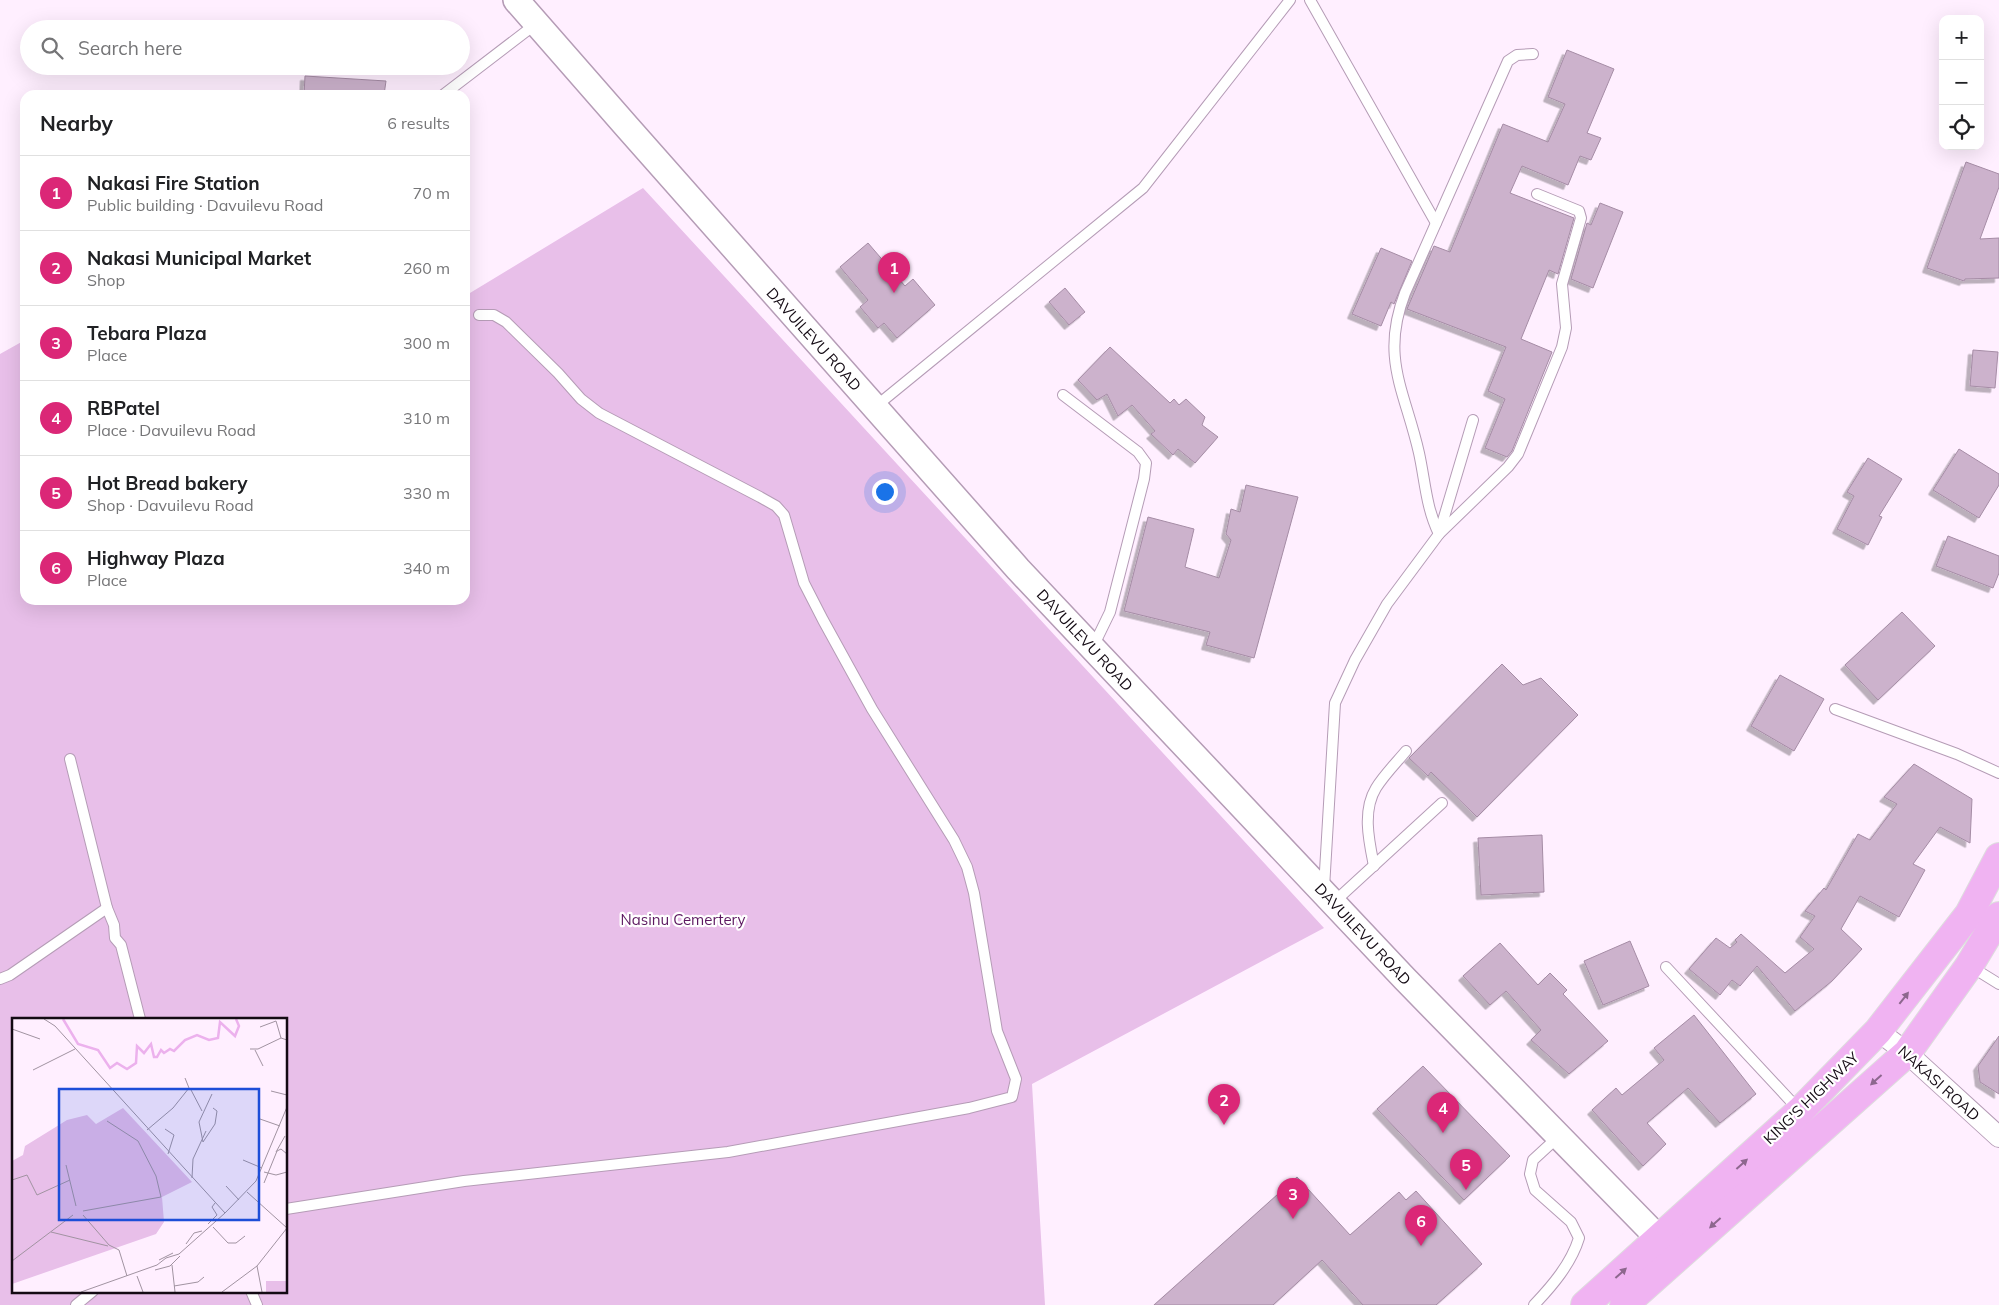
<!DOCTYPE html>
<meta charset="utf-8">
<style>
:root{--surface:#fff;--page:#f2f2f2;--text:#202124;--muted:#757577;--line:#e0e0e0;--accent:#db2777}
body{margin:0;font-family:Mulish,sans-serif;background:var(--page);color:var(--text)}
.controls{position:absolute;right:15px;top:15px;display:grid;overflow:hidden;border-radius:10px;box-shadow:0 5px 20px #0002}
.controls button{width:45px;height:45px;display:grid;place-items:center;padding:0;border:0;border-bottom:1px solid var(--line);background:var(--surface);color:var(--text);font:25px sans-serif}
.you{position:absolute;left:884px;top:491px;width:18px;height:18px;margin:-12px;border:4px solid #fff;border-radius:50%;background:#1a73e8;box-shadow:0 0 0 8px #1a73e833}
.badge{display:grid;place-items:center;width:32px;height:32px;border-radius:50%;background:var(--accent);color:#fff;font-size:16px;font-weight:700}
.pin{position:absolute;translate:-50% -41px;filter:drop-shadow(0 1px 2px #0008)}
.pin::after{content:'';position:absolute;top:26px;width:18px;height:15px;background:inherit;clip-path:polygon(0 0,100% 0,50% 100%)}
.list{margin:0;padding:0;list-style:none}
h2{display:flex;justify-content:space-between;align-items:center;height:65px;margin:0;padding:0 20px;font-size:21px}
h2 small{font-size:16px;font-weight:400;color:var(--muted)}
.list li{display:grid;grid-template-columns:32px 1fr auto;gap:15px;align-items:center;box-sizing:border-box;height:75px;padding:0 20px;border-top:1px solid var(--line)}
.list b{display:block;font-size:19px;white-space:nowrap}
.list p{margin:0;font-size:16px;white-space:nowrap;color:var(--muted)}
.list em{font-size:16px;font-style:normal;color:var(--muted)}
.icon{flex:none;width:28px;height:28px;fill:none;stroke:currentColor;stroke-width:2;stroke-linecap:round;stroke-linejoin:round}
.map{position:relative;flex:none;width:1999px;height:1305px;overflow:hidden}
.search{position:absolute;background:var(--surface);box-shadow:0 5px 20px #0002;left:20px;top:20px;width:450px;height:55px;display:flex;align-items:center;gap:12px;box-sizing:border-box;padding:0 18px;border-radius:28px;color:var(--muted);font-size:19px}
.panel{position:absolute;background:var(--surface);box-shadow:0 5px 20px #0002;left:20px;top:90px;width:450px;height:515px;border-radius:15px}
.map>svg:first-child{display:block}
</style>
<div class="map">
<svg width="1999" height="1305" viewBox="0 0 1999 1305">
<defs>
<filter id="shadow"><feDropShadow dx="-4.5" dy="4.5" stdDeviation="0" flood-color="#0004"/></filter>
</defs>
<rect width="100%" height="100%" fill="#ffefff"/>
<path fill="#e8bfe9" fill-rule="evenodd" d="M 643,188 L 1324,928 L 1032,1084 L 1045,1305 L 0,1305 L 0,354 L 25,340 L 25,600 L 465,600 L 465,296 ZM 14,1019 L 286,1019 L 286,1291 L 14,1291 Z"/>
<g fill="#ccb2cc" stroke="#a58ca5" filter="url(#shadow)">
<path d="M 1567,50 L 1614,69 L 1587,133 L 1601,138 L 1591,160 L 1580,156 L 1568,185 L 1522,166 L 1510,193 L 1574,218 L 1558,274 L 1549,270 L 1547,275 L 1521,339 L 1552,352 L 1512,451 L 1507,457 L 1485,448 L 1505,399 L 1488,391 L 1506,347 L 1407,309 L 1434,246 L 1450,252 L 1503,124 L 1548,142 L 1565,104 L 1548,97 Z"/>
<path d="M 305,76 L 386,81 L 384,95 L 304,95 Z"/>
<path d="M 1966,162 L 1999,174 L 1999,187 L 1980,239 L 1999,238 L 1999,278 L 1965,279 L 1964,281 L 1927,268 Z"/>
<path d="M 1600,203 L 1623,212 L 1593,288 L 1571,279 L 1587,223 L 1591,225 Z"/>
<path d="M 868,243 L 905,286 L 913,279 L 935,305 L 897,338 L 884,323 L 878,328 L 860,307 L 868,300 L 840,267 Z"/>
<path d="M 1381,248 L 1412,261 L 1394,304 L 1391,302 L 1381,326 L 1352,314 Z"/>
<path d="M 1065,288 L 1085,312 L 1069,325 L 1049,302 Z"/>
<path d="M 1110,347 L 1170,403 L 1174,399 L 1179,405 L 1186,399 L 1205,417 L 1202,425 L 1218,437 L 1195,463 L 1178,449 L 1173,455 L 1151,434 L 1155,431 L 1132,405 L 1118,416 L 1107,394 L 1097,400 L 1078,380 Z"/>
<path d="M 1973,350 L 1998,352 L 1995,388 L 1970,386 Z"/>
<path d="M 1959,449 L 1999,474 L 1999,485 L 1979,518 L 1933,490 Z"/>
<path d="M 1868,458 L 1902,479 L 1879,516 L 1882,517 L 1868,545 L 1837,529 L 1854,496 L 1847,492 Z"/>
<path d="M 1246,485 L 1298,497 L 1254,658 L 1206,645 L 1210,632 L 1124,611 L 1148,517 L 1194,529 L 1185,567 L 1219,578 L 1231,540 L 1226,534 L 1231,509 L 1240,512 Z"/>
<path d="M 1948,536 L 1999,556 L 1999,573 L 1993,588 L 1936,566 Z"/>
<path d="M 1902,612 L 1935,646 L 1878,700 L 1845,665 Z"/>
<path d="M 1502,664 L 1523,685 L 1541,678 L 1578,715 L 1477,817 L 1431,772 L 1428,776 L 1409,758 Z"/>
<path d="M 1780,675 L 1824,699 L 1794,751 L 1751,726 Z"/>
<path d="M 1914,764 L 1972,799 L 1970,843 L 1940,827 L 1913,864 L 1925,870 L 1899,917 L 1860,896 L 1841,929 L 1862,949 L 1832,981 L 1795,1011 L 1757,966 L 1740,986 L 1732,980 L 1720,995 L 1689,969 L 1716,938 L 1730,948 L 1737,942 L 1735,940 L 1741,934 L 1785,973 L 1814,949 L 1800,937 L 1815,916 L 1805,911 L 1824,888 L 1826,890 L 1858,834 L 1870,840 L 1897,804 L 1884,797 Z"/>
<path d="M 1542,835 L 1544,892 L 1481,895 L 1478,838 Z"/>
<path d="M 1630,941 L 1649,986 L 1603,1005 L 1584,961 Z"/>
<path d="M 1500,943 L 1538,985 L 1550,973 L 1567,990 L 1563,994 L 1608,1041 L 1569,1074 L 1531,1040 L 1541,1030 L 1506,991 L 1490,1005 L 1463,976 Z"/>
<path d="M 1694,1015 L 1756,1094 L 1720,1123 L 1688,1088 L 1647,1123 L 1666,1144 L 1643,1166 L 1592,1110 L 1616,1088 L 1622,1095 L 1664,1060 L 1654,1048 Z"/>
<path d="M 1999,1036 L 1999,1094 L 1980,1082 L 1978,1066 Z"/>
<path d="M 1423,1066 L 1510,1156 L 1464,1200 L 1377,1109 Z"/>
<path d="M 1297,1177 L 1350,1235 L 1399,1192 L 1406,1200 L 1416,1191 L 1482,1264 L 1436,1305 L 1363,1305 L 1322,1260 L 1273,1305 L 1154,1305 Z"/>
</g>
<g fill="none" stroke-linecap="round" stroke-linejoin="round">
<g stroke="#b59cb6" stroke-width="12">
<g id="service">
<path d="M 1310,0 L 1436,223"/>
<path d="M 1533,54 L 1517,55 L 1508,61 L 1405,293 C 1380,358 1405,391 1419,453 C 1425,480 1426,508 1439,534 L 1508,467 L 1518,454 L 1562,347 L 1566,328 L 1562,284 L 1581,218 L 1579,211 L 1537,194"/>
<path d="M 443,95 L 537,23"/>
<path d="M 1063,395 L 1138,452 L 1146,463 L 1144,479 L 1110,612 L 1093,647"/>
<path d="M 875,407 L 1143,188 L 1290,0"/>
<path d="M 1835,709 L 1957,754 L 1999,773"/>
<path d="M 70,759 L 107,908 L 114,925 L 115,938 L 121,945 L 140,1019"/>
<path d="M 1374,866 C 1369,841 1362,811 1376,788 C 1384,775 1396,763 1406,751"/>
<path d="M 1324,888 L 1335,703 L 1355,660 L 1387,604 L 1439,534 L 1473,420"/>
<path d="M 1333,903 L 1442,803"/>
<path d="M 1970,966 L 1999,984"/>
<path d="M 1666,967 L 1800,1111"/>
<path d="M 0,979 L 10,975 L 107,908"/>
<path d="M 286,1209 L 464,1181 L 728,1152 L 969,1108 L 1012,1097 L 1016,1079 L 997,1031 L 974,893 L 967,867 L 954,840 L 872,709 L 823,620 L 804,583 L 784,515 L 776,506 L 760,497 L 599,413 L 581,399 L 558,373 L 506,322 L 494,315 L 479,315"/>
<path d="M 251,1291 L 257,1305"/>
<path d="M 76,1305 L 93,1291"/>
<path d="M 1534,1305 C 1552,1286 1571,1264 1579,1238 L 1571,1222 L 1535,1190 L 1530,1174 L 1533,1160 L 1558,1137"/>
</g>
</g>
<g stroke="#b59cb6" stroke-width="22">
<path id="minor" d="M 1878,1031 L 1907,1053 L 1999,1137"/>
</g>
<g stroke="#b59cb6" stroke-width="28">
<path id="tertiary" d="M 516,0 L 628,128 L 1018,569 L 1405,979 L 1672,1252"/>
</g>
<g stroke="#deddde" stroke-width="30">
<g id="trunk">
<path d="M 1585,1305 L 1800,1111 L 1878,1031 L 1969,914 L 1999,857"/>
<path d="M 1624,1305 L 1907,1053 L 1969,966 L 1999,916"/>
</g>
</g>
<use href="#service" stroke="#fff" stroke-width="10"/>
<use href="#minor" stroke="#fff" stroke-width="20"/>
<use href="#tertiary" stroke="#fff" stroke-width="25"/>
<use href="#trunk" stroke="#f0b3f2" stroke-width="28"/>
</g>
<defs><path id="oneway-solid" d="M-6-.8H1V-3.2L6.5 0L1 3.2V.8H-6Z" transform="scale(1.25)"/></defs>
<g fill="#8d678e">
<use href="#oneway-solid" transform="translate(1904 998) rotate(-52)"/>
<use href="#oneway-solid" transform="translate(1876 1080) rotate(138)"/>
<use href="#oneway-solid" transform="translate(1742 1164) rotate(-42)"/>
<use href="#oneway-solid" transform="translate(1715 1223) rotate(138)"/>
<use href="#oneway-solid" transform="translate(1621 1273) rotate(-42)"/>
</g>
<g text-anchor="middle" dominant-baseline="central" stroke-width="4.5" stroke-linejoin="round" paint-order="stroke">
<g font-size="15" fill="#130a13" stroke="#fff">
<text transform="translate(814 339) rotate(48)">DAVUILEVU ROAD</text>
<text transform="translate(1085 640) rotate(47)">DAVUILEVU ROAD</text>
<text transform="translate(1363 934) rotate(47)">DAVUILEVU ROAD</text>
<text transform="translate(1939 1083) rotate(42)">NAKASI ROAD</text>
<text transform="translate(1811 1098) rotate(-44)">KING'S HIGHWAY</text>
</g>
<g font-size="15" fill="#5d1961" stroke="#fff">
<text x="683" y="919">Nasinu Cemertery</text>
</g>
</g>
<g transform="translate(12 1018)">
<rect width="275" height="275" fill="#ffefff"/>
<path d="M 111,90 L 180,164 L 150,179 L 152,204 L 144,216 L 0,266 L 0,143 L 11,137 L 13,128 L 55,102 L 75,97 L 84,106 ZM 254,263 L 275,263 L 275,274 L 254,274 Z" fill="#e8bfe9"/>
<path fill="none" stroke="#ecb1ed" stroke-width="2.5" d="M 51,1 L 66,26 L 86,32 L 98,50 L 105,45 L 115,51 L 124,45 L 125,28 L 132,35 L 139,26 L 142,39 L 145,39 L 149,32 L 152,35 L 158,31 L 162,33 L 173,22 L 185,17 L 197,22 L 206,20 L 208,4 L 223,18 L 227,8 L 224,1"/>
<path fill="none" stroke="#a193a1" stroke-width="1" d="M 32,1 L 43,8 L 213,195M 248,9 L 264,3 L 269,20M 0,11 L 28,21M 238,31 L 246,31 L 269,20 L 275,22M 243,32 L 251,48M 21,52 L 63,31M 178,70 L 190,93M 259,73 L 275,77M 200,76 L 187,104 L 191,124 L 203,106 L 205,93 L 201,90M 248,101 L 268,108M 153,111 L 162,117 L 156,136M 135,112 L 161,90 L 177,70 L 173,60M 264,134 L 273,118M 231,142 L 250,150M 54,147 L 64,188M 252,154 L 264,157 L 275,154M 180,160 L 181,141 L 194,113M 0,162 L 15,157 L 25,177 L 58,162M 252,165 L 265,133 L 269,131 L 275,136M 214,168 L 227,182M 235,174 L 275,210M 71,193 L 149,179 L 144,158 L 126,123 L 95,103M 71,197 L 97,227 L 107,232 L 115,258M 196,206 L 205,197 L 200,189 L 203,185M 201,209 L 216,225 L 224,225 L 233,218M 39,214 L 96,228M 174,226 L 182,215 L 190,213M 147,242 L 161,235M 0,243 L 61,197M 160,247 L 163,274M 143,252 L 158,248 L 168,238M 125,258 L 131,274M 162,268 L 186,264 L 192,259M 69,274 L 145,247 L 154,240 L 167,236 L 213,195 L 244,163 L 275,89M 210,274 L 245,248M 250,274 L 245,248 L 275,210"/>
<path fill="#1d4ed8" fill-opacity="0.15" stroke="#1d4ed8" stroke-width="2.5" d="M 47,71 L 247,71 L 247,202 L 47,202 Z"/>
<rect width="275" height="275" fill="none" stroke="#130a13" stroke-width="2.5"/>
</g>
</svg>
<div class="controls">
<button>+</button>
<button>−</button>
<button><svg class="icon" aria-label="locate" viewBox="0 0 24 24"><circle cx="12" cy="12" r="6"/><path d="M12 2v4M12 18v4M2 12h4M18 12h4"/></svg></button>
</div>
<div class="you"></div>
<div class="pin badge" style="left:894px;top:293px">1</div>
<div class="pin badge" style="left:1224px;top:1125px">2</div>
<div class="pin badge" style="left:1293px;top:1219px">3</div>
<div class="pin badge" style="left:1443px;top:1133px">4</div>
<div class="pin badge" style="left:1466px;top:1190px">5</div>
<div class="pin badge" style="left:1421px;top:1246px">6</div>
<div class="search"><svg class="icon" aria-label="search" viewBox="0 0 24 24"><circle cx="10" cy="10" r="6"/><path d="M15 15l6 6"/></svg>Search here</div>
<section class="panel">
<h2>Nearby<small>6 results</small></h2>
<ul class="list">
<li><span class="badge">1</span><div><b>Nakasi Fire Station</b><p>Public building · Davuilevu Road</p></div><em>70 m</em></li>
<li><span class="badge">2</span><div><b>Nakasi Municipal Market</b><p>Shop</p></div><em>260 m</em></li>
<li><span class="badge">3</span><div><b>Tebara Plaza</b><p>Place</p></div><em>300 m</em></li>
<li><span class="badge">4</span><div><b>RBPatel</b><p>Place · Davuilevu Road</p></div><em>310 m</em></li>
<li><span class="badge">5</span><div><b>Hot Bread bakery</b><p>Shop · Davuilevu Road</p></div><em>330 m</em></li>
<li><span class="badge">6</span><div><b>Highway Plaza</b><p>Place</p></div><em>340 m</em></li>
</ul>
</section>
</div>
